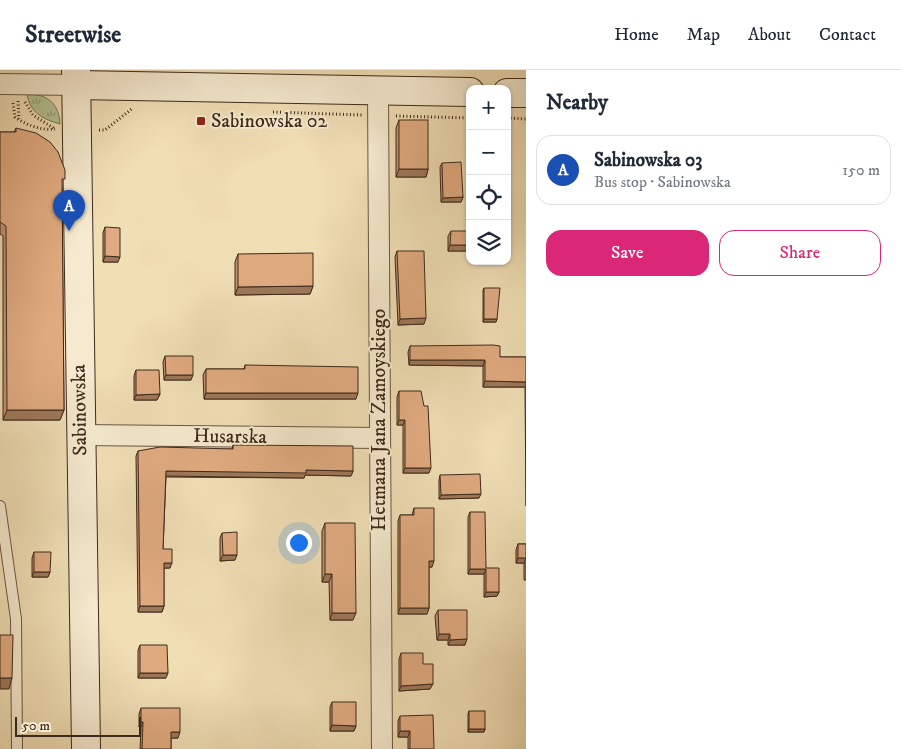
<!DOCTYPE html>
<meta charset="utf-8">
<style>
:root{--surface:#fff;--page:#f2f2f3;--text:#1f2937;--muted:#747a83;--line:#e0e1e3;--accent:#db2777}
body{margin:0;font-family:"IM FELL DW Pica",serif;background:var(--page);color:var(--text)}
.controls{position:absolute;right:15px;top:15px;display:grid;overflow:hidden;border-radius:10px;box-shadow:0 1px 4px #0004}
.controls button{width:45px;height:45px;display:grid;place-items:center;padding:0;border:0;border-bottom:1px solid var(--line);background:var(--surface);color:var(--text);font:25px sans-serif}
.scale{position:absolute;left:15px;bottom:12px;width:126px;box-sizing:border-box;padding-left:5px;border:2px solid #3e2a1b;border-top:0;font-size:14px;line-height:18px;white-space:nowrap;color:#3e2a1b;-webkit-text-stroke:4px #f5eacf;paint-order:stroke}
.you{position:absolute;left:298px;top:472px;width:18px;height:18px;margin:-12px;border:4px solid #fff;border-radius:50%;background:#1a73e8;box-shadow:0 0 0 8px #1a73e833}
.badge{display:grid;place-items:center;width:32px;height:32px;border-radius:50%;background:var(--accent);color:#fff;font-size:16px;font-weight:700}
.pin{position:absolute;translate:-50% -41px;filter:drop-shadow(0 1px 2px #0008)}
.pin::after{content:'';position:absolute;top:26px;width:18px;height:15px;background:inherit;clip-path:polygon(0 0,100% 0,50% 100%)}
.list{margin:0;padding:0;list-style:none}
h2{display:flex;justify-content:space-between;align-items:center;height:65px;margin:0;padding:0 20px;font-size:21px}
h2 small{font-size:16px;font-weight:400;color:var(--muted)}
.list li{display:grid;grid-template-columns:32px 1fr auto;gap:15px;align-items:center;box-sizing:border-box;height:70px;margin:0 10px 10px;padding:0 10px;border:1px solid var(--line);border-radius:15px}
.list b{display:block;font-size:19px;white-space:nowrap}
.list p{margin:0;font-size:16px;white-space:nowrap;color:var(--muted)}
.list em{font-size:16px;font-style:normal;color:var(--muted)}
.actions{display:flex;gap:10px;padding:15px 20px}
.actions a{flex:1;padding:11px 0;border:1px solid var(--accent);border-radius:15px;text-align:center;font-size:18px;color:var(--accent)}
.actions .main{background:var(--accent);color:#fff}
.icon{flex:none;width:28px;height:28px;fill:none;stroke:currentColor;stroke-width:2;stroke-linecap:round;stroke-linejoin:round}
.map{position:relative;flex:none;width:526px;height:679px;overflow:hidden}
header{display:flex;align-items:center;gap:30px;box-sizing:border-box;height:70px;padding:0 25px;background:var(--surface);border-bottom:1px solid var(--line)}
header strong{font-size:24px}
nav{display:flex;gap:28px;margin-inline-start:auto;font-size:18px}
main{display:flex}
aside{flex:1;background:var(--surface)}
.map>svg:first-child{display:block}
</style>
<header>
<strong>Streetwise</strong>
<nav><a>Home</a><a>Map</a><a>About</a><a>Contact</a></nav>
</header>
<main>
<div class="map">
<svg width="526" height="679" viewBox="0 0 526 679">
<defs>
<pattern id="grass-tufts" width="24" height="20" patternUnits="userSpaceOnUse" patternTransform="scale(1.25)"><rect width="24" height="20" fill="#b4c292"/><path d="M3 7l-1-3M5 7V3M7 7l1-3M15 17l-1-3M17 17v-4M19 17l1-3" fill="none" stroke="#949e76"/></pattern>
</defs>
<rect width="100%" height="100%" fill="#f0deb5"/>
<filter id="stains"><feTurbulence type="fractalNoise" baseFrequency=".004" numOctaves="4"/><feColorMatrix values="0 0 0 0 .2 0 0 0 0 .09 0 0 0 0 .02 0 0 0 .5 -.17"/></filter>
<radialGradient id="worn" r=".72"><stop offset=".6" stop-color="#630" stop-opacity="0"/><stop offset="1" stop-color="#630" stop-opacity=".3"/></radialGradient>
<path fill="url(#grass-tufts)" stroke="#797656" d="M 27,24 C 47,24 59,33 60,54 C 43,49 30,43 27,24 Z"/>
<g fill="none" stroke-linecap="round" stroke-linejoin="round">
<g stroke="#6a5742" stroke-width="12">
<path id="lane" d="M 0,436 L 16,549 L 17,679"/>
</g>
<g stroke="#6a5742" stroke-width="22">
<g id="street">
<path d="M 0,14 L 76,15"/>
<path d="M 378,21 L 382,679"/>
<path d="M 80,365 L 379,368"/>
</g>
</g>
<g stroke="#3e2a1b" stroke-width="30">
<g id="secondary">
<path d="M 76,0 L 86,679"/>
<path d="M 76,15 L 470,22"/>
<path d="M 507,23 L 526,23"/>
</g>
</g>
<g stroke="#3e2a1b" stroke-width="3" stroke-dasharray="1 2.5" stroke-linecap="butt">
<path d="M 18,31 L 19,49"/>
<path d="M 25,32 L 33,45 L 55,59"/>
<path d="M 13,33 L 15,47 C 26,55 42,61 55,59"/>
<path d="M 273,42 L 362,45"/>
<path d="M 396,46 L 470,48"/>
<path d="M 507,48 L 526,49"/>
<path d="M 99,60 L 105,60 L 133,38"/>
</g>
<use href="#lane" stroke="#f5eacf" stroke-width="10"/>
<use href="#street" stroke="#f5eacf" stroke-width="20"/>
<use href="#secondary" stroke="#f5eacf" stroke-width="28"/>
</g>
<g fill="#c1926e" stroke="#3e2a1b">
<path d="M 399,50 L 428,99 L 426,107 L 396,107 L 396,58 Z"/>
<path d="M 16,58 L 62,117 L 64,340 L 60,350 L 3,350 L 3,166 L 0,164 L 0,62 L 14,62 Z"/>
<path d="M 442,93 L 463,127 L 461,132 L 441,132 L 440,97 Z"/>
<path d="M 105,157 L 118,192 L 103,192 L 103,163 Z"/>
<path d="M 451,161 L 470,181 L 448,181 L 448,166 Z"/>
<path d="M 397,181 L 424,254 L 398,255 L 395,187 Z"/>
<path d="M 238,184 L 313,216 L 310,224 L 235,225 L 235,192 Z"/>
<path d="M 484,218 L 497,249 L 496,252 L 483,252 L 483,220 Z"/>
<path d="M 410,276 L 500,287 L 526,287 L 526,436 L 525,317 L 483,317 L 483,296 L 409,295 L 408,282 Z"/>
<path d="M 165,286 L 191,310 L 164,310 L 163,292 Z"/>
<path d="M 245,295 L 356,329 L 204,329 L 203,305 L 206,299 L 244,299 Z"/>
<path d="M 136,300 L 160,324 L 157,330 L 134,330 L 134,306 Z"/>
<path d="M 399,321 L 429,403 L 403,403 L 403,355 L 397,355 L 397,327 Z"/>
<path d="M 233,375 L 353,401 L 351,406 L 305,405 L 304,408 L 166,407 L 163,479 L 170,498 L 164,498 L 164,536 L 162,542 L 138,542 L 136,386 L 138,381 L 232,379 Z"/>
<path d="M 440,405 L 479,428 L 439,429 L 439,410 Z"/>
<path d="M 414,438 L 432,497 L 429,497 L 429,538 L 427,544 L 398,544 L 398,451 L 400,445 L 412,445 Z"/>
<path d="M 470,442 L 486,498 L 499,522 L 497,526 L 484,527 L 484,504 L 468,504 L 468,447 Z"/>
<path d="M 325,453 L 353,550 L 330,550 L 329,512 L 322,512 L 322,461 Z"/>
<path d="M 222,463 L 235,490 L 220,491 L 220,468 Z"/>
<path d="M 518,474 L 526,474 L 526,510 L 524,510 L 524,493 L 516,493 L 516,480 Z"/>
<path d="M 34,482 L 50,502 L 48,507 L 32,507 L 32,488 Z"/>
<path d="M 438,540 L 465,575 L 448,575 L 448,570 L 437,570 L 435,546 Z"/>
<path d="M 140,575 L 166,608 L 138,608 L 138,580 Z"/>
<path d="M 401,583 L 423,594 L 430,619 L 399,621 L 399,589 Z"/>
<path d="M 332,632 L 356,656 L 354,661 L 330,661 L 330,637 Z"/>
<path d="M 141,638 L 178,668 L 171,668 L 171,679 L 140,679 L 141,657 L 139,657 L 139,644 Z"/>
<path d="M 469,641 L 485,659 L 484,662 L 468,662 L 468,644 Z"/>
<path d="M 400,646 L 434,679 L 408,679 L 408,667 L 398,667 L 398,651 Z"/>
</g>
<g fill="#9d775a" stroke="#3e2a1b">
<path d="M 399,99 L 428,99 L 426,107 L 396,107 Z"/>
<path d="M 463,127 L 461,132 L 441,132 L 443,128 Z"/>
<path d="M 450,175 L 470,175 L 470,181 L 448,181 Z"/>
<path d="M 105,186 L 120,187 L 118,192 L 103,192 Z"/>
<path d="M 313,216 L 310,224 L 235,225 L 238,217 Z"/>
<path d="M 426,248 L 424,254 L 398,255 L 400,249 Z"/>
<path d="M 484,249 L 497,249 L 496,252 L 483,252 Z"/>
<path d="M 410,290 L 485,290 L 483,296 L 409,295 Z"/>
<path d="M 166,305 L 193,305 L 191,310 L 164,310 Z"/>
<path d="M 485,311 L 526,312 L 526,315 L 525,317 L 483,317 Z"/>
<path d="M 206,323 L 358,323 L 356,329 L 204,329 Z"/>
<path d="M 160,324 L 157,330 L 134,330 L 136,325 Z"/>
<path d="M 7,340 L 64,340 L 60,350 L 3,350 Z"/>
<path d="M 399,350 L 405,350 L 403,355 L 397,355 Z"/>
<path d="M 405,398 L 431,398 L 429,403 L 403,403 Z"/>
<path d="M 306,400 L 353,401 L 351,406 L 305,405 L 304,408 L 164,406 L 166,401 Z"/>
<path d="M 481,424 L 479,428 L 439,429 L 441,425 Z"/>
<path d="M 223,485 L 237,485 L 235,490 L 220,491 Z"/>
<path d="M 518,488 L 526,488 L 524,493 L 516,493 Z"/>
<path d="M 429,491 L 434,491 L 432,497 L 427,497 Z"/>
<path d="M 164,493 L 172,493 L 170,498 L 162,498 Z"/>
<path d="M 470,499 L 486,499 L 484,504 L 468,504 Z"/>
<path d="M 34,502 L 50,502 L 48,507 L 32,507 Z"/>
<path d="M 325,504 L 332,504 L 329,512 L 322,512 Z"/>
<path d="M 486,522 L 499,522 L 497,526 L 484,527 Z"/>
<path d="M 140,536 L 164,536 L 162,542 L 138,542 Z"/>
<path d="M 400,538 L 429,538 L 427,544 L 398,544 Z"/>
<path d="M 332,543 L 356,543 L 353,550 L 330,550 Z"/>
<path d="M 439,564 L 450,564 L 448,570 L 437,570 Z"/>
<path d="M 467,569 L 465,575 L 448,575 L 450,570 Z"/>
<path d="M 140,603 L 168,603 L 166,608 L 138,608 Z"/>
<path d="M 0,608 L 12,608 L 9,619 L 0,619 Z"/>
<path d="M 433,614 L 430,619 L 399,621 L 401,616 Z"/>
<path d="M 141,652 L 143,652 L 141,657 L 139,657 Z"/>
<path d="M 332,655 L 356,656 L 354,661 L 330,661 Z"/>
<path d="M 469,659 L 485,659 L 484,662 L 468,662 Z"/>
<path d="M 400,661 L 410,661 L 408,667 L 398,667 Z"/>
<path d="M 171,662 L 180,662 L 178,668 L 169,668 Z"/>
</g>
<g fill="#e0aa80" stroke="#3e2a1b">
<rect x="399" y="50" width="29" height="49"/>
<path d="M 16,58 L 36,63 L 50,72 L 58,82 L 65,100 L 65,109 L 62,109 L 64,340 L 7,340 L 6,156 L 0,152 L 0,62 L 16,62 Z"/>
<path d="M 461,92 L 463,127 L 443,128 L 442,93 Z"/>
<path d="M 105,157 L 120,158 L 120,187 L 105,186 Z"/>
<path d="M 451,161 L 470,161 L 470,175 L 450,175 Z"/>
<path d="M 397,181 L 424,181 L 426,248 L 400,249 Z"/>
<path d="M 313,183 L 313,216 L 238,217 L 238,184 Z"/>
<path d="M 484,218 L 500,218 L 497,249 L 484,249 Z"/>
<path d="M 493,275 L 500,276 L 500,287 L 526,287 L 526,312 L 485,311 L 485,290 L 410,290 L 410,276 Z"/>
<path d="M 165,286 L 193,286 L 193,305 L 166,305 Z"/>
<path d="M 245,295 L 358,297 L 358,323 L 206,323 L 206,299 L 245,299 Z"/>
<path d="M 136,300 L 159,300 L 160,324 L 136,325 Z"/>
<path d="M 399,321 L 421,321 L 424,336 L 428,336 L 431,398 L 405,398 L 405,350 L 399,350 Z"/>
<path d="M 233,375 L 353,376 L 353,401 L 306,400 L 306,403 L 166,401 L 163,479 L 172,479 L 172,493 L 164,493 L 164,536 L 140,536 L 138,381 L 160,377 L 233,379 Z"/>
<path d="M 480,404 L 481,424 L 441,425 L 440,405 Z"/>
<path d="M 414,438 L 434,438 L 434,491 L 429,491 L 429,538 L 400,538 L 400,445 L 414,445 Z"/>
<path d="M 470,442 L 485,442 L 486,498 L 499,498 L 499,522 L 486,522 L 486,499 L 470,499 Z"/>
<path d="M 325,453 L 355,453 L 356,543 L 332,543 L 332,504 L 325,504 Z"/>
<path d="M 237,462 L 237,485 L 223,485 L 222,463 Z"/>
<rect x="518" y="474" width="8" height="14"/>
<path d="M 34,482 L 51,482 L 50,502 L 34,502 Z"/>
<path d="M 438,540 L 467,540 L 467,569 L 450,570 L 450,564 L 439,564 Z"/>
<path d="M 0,565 L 13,565 L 12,608 L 0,608 Z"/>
<path d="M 140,575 L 167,575 L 168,603 L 140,603 Z"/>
<path d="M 401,583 L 423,583 L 423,594 L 433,594 L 433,614 L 401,616 Z"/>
<path d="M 332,632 L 356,632 L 356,656 L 332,655 Z"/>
<path d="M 141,638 L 180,638 L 180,662 L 171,662 L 171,679 L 142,679 L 143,652 L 141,652 Z"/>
<rect x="469" y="641" width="16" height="18"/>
<path d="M 433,645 L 434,679 L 410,679 L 410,661 L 400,661 L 400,646 Z"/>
</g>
<rect fill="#8f2418" stroke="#f5eacf" stroke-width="2" x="196" y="46" width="10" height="10" rx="2.5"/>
<g text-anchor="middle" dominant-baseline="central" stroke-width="4" stroke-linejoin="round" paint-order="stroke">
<g font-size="20" fill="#3e2a1b" stroke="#f5eacf" text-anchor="start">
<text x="211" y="51">Sabinowska 02</text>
</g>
<g font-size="20" fill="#3e2a1b" stroke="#f5eacf">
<text transform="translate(80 340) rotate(-91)">Sabinowska</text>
<text transform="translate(379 350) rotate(-90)">Hetmana Jana Zamoyskiego</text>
<text transform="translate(230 367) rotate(1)">Husarska</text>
</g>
</g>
<rect width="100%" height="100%" filter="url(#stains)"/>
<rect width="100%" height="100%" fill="url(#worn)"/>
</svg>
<div class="controls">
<button>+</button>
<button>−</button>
<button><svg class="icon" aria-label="locate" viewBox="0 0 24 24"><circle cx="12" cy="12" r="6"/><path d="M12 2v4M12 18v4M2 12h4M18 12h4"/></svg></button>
<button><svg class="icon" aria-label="layers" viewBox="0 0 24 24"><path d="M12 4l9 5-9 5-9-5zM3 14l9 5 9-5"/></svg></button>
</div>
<div class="scale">50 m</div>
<div class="you"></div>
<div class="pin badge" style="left:69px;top:161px;background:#1a4fb4">A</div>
</div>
<aside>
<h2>Nearby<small></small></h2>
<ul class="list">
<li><span class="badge" style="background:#1a4fb4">A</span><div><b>Sabinowska 03</b><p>Bus stop · Sabinowska</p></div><em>150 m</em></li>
</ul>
<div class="actions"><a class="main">Save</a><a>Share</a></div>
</aside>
</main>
